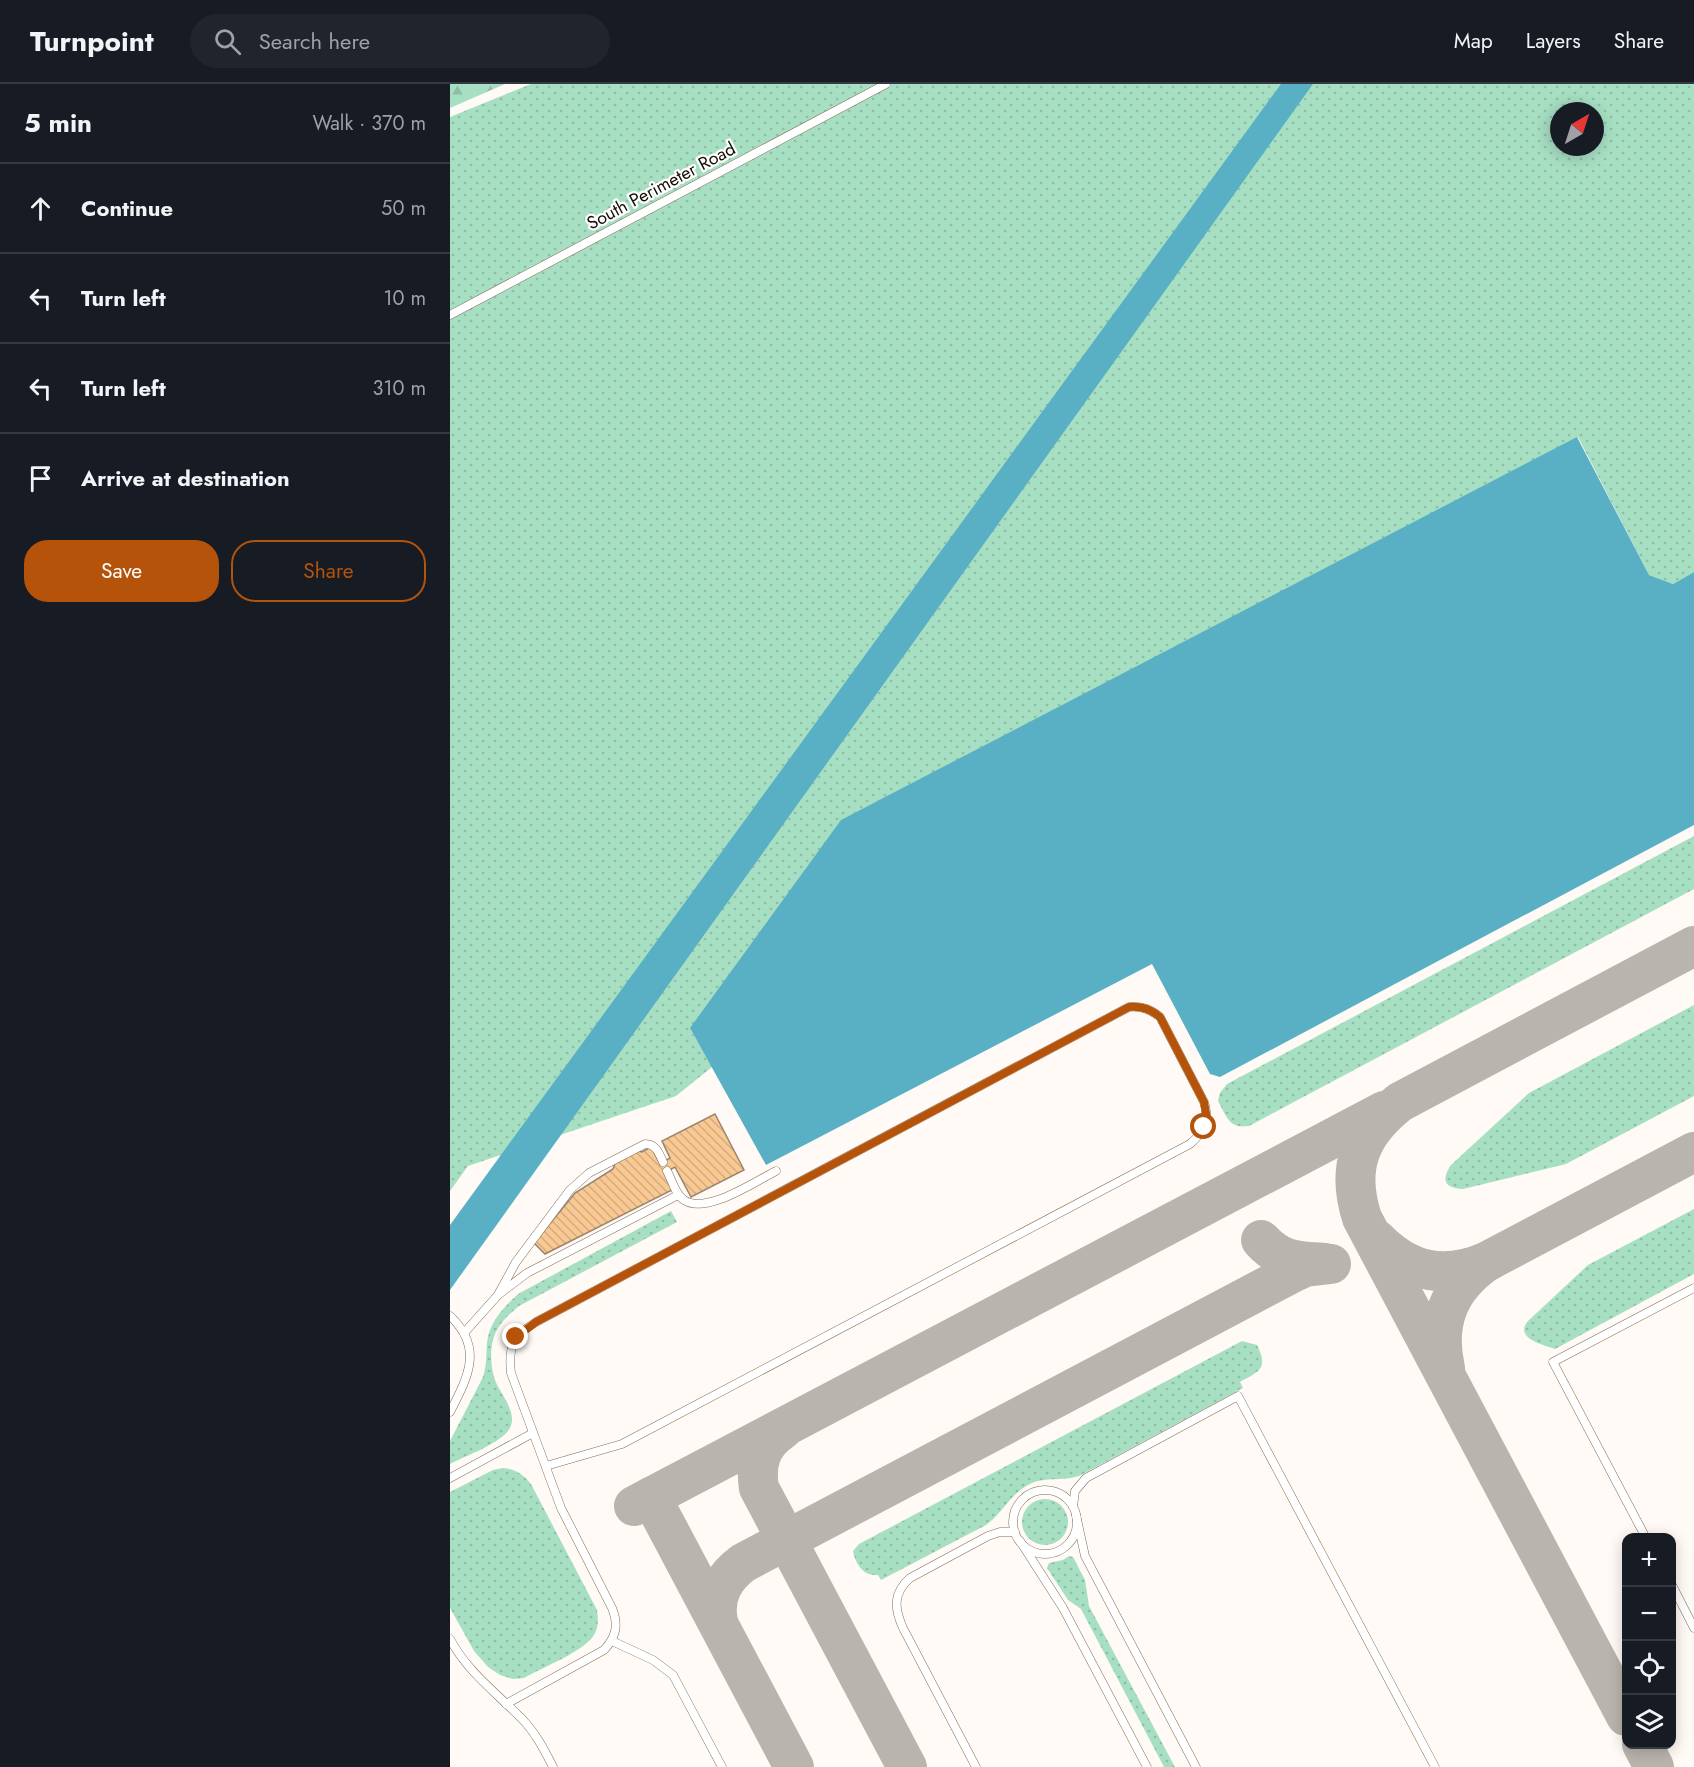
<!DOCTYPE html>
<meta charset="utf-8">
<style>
:root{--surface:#171b24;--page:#20242c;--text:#f1f3f6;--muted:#9ea1a6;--line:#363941;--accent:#b45309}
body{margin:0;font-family:Jost,sans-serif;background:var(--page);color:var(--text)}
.controls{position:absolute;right:18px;bottom:18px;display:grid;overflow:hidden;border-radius:12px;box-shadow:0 3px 15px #0003}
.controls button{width:54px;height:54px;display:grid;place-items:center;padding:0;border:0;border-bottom:2px solid var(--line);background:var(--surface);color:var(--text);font:30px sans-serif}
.compass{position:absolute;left:1100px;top:18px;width:54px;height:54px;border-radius:50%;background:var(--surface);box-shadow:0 3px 15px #0003;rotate:39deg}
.stop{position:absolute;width:18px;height:18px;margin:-14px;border:4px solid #b45309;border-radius:50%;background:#fff}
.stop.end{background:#b45309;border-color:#fff;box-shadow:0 2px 6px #0008}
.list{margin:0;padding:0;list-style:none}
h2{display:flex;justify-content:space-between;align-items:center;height:78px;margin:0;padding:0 24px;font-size:26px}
h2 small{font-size:20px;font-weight:400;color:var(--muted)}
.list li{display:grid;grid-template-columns:39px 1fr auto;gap:18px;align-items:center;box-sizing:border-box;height:90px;padding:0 24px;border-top:2px solid var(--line)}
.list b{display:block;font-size:22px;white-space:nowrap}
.list em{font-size:20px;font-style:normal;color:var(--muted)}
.actions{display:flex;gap:12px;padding:18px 24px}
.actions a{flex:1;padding:14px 0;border:2px solid var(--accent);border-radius:24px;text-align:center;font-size:21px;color:var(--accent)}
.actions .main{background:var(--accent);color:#fff}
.icon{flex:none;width:33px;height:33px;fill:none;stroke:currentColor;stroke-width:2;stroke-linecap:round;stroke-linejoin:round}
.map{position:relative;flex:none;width:1244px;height:1683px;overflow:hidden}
header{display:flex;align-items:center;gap:36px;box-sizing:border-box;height:84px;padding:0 30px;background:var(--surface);border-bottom:2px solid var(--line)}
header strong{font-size:28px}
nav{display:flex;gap:33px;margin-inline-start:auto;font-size:21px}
.search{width:420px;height:54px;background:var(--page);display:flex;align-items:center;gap:15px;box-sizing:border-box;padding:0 21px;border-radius:33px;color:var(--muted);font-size:22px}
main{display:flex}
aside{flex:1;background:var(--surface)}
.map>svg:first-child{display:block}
</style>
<header>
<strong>Turnpoint</strong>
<div class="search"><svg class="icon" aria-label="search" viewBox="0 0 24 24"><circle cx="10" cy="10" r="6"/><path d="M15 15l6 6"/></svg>Search here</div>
<nav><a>Map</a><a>Layers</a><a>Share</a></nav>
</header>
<main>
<aside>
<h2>5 min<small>Walk · 370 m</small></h2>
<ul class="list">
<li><svg class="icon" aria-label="ahead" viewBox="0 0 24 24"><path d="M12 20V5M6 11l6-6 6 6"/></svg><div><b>Continue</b></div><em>50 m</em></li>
<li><svg class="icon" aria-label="left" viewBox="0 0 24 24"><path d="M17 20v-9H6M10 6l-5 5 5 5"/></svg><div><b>Turn left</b></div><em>10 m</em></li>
<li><svg class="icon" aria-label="left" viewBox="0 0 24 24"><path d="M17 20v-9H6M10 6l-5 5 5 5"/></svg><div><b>Turn left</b></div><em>310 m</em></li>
<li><svg class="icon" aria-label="arrive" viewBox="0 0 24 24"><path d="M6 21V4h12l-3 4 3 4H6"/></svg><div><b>Arrive at destination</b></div></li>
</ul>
<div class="actions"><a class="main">Save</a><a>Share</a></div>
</aside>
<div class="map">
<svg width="1244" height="1683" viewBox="0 0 1244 1683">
<defs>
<pattern id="grass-dots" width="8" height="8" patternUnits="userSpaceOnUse" patternTransform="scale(1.5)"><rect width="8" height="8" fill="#a7dfc3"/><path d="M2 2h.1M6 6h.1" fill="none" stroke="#8fbea6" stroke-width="1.8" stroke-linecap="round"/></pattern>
<pattern id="forest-firs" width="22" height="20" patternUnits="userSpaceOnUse" patternTransform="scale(1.5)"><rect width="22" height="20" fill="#a7dfc3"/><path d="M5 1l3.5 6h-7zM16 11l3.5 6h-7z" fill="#8fbea6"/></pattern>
<pattern id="building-back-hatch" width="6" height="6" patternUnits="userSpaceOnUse" patternTransform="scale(1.5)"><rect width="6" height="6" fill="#f9c993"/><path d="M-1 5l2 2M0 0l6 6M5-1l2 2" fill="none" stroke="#d5ab7d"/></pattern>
</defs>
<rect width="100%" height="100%" fill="#fffaf5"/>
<g fill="url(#grass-dots)" fill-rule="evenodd">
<path d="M 81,0 L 1244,0 L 1244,488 L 1223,500 L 1199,491 L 1128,353 L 240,944 L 262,983 L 226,1012 L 18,1082 L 0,1107 L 0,33 ZM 1109,27 L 1145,27 L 1145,63 L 1109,63 Z"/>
<path d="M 1244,752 L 1244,805 L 799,1042 C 779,1045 777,1033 768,1017 L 770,1009 L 777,1000 Z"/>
<path d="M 1244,921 L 1244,1012 L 1116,1080 L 1013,1105 C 994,1104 991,1096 1001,1081 L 1079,1009 Z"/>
<path d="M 1244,1125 L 1244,1190 L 1105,1265 C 1092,1260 1064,1254 1078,1237 L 1138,1181 Z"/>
<path d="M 221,1127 L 227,1138 L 69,1222 C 61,1229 52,1236 47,1246 C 39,1260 40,1282 45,1296 C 50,1310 68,1328 60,1344 C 52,1359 15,1372 0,1380 L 0,1357 L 33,1293 C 37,1281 36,1271 37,1259 C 39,1238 54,1223 68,1210 Z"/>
<path d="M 792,1257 L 807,1261 C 819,1285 809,1287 790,1298 L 793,1304 L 631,1391 C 615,1398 596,1392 580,1400 C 561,1409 552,1430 536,1441 L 431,1496 L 428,1491 C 413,1492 406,1481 403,1467 L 409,1460 Z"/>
<path d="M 53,1384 C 66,1385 73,1390 81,1400 L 147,1526 C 148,1534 149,1541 145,1549 C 138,1566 91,1584 74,1594 L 63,1595 L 50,1591 L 38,1583 L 24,1567 L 0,1524 L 0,1408 L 43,1386 Z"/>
<circle cx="595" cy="1438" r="23"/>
<path d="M 619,1472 L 623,1473 L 635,1496 L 639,1522 L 725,1683 L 714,1683 L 631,1525 L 618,1516 L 597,1484 L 599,1479 L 613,1476 Z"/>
</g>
<path fill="url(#forest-firs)" d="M 0,0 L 55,0 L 0,24 Z"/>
<g fill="#59b0c4">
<path d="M 831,0 L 863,0 L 0,1206 L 0,1141 Z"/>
<path d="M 1127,353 L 1199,491 L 1223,500 L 1244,488 L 1244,741 L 770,993 L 760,990 L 702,880 L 316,1081 L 240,944 L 391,736 Z"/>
</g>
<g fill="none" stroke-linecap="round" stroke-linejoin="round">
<g stroke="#bab4ae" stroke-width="40">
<path d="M 926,1155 C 958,1188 993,1196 1036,1178 L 1244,1068"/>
<path d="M 811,1156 C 831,1178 847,1177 875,1179"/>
<path d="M 995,1284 C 985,1239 998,1205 1036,1178"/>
<path d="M 332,1346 C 311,1360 305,1379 309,1404 L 457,1683"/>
<path d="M 201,1413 L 344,1683"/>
<path d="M 184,1422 L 934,1027"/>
<path d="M 268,1538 C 263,1513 273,1494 293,1479 L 844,1188 L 855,1183 L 881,1180"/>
<path d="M 1176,1632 L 912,1134 C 896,1084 909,1050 950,1018 L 1244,862"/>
<path d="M 1192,1660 L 1204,1683"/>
</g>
</g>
<path fill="url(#building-back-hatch)" stroke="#99846e" stroke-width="1.5" d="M 265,1030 L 294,1086 L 241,1113 L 225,1083 L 214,1089 L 222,1106 L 95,1170 L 84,1159 L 125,1109 L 163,1085 L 166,1076 L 184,1066 L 192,1068 L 201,1063 L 210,1080 L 220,1074 L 212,1057 Z"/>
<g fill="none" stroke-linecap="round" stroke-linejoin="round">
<g stroke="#816d57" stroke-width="9">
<g id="service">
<path d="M 0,231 L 436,0"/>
<path d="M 217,1087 C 222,1096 225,1110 234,1116 C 256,1131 304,1098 326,1087"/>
<path d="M 49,1209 L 66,1178 L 120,1106 L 139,1089 L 195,1060 C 206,1060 209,1069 213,1078"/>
<path d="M 0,1232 C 34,1264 18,1293 0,1328"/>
<path d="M 14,1249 L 48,1211 L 77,1189 L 228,1111"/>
<path d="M 0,1394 L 83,1349"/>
<circle cx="595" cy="1438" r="32"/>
<path d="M 623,1423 L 625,1407 L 636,1394 L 788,1312 L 985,1683"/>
<path d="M 626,1431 L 635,1472 L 746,1683"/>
<path d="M 1196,1454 L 1103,1278 L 1244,1204"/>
<path d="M 570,1457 L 613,1524 L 697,1683"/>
<path d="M 1222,1501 L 1244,1544"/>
<path d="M 0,1555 C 17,1587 44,1607 69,1632 C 84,1646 94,1665 103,1683"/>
<path d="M 162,1557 L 203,1576 L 223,1591 L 272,1683"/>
<path d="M 56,1620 L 154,1566 C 166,1553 169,1541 162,1524 L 111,1424 L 61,1289 C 58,1262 63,1252 86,1238 L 679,923 C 692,922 700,925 710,933 L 754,1018 C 760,1036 754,1048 740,1060 L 172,1360 L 96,1382"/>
<path d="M 526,1683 L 453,1544 C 444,1524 443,1509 460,1494 L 538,1452 L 550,1448 L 565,1448"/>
</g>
</g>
<use href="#service" stroke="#fff" stroke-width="8"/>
</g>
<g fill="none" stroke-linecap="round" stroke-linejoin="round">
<path stroke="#b45309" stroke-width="8" d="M 66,1253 L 86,1238 L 679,923 C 692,922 700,925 710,933 L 754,1018 L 757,1035 L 754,1043"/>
</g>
<g text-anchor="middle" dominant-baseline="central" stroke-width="4.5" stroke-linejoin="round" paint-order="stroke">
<g font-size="18" fill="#150e06" stroke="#fff">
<text transform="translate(211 102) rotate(-28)">South Perimeter Road</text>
</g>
</g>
</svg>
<div class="controls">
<button>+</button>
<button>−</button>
<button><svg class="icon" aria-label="locate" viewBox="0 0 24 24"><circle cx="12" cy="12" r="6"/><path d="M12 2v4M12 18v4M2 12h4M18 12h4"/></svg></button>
<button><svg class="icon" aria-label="layers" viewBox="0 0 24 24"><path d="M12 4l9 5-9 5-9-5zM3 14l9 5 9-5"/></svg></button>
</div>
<svg class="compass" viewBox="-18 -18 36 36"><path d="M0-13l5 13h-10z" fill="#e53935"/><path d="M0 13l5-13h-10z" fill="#9ea1a6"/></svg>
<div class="stop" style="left:754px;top:1043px"></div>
<div class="stop end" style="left:66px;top:1253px"></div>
</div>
</main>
